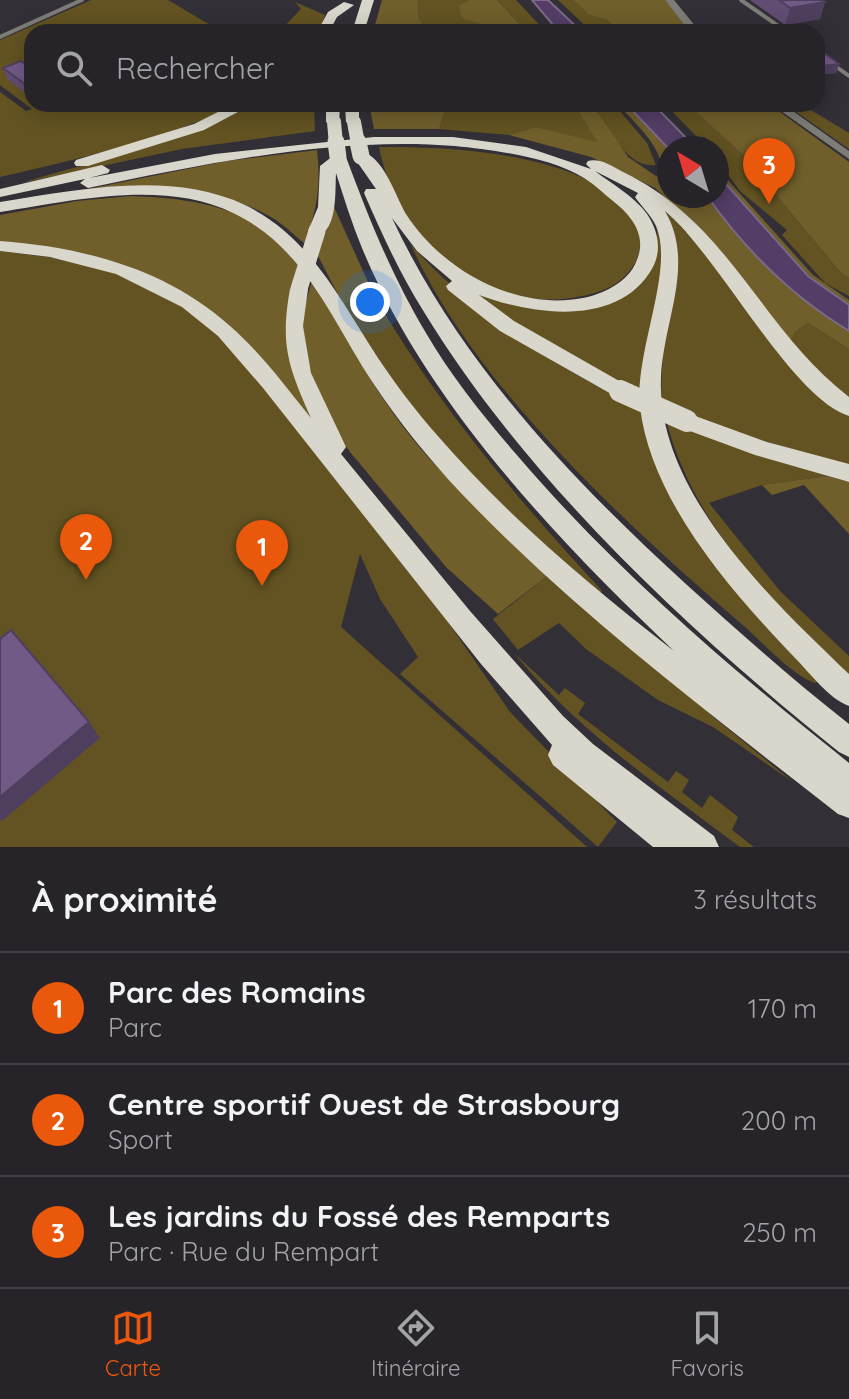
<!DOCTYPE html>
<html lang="fr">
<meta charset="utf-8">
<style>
:root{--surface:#262329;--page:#322f35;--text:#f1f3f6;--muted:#a4a4a8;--line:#424046;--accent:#ea580c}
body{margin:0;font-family:Quicksand,sans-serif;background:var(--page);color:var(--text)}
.compass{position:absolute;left:657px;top:136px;width:72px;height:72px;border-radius:50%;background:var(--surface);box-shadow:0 4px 20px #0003;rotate:322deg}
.you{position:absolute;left:370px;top:302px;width:28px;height:28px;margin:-20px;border:6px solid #fff;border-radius:50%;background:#1a73e8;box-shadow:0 0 0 12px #1a73e833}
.badge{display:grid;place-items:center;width:52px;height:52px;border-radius:50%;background:var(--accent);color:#fff;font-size:26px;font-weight:700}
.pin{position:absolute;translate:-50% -66px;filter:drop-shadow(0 2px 4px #0008)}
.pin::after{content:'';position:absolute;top:42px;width:28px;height:24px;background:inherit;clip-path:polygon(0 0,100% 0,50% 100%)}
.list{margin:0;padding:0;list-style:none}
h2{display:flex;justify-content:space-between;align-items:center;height:104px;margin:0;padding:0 32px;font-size:34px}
h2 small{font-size:26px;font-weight:400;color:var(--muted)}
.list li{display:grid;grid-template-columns:52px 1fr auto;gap:24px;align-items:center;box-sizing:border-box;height:112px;padding:0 32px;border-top:2px solid var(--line)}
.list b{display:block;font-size:30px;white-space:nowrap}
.list p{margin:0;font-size:26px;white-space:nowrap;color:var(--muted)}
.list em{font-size:26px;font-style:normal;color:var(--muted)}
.icon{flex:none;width:44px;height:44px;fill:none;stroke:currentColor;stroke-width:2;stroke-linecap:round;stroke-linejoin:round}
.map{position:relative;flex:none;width:849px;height:847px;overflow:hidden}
.search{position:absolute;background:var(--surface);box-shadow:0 4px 20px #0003;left:24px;right:24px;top:24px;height:88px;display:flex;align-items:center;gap:20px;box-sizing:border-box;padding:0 28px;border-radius:24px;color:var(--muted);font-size:30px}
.sheet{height:440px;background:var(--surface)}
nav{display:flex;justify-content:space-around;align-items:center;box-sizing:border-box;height:112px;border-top:2px solid var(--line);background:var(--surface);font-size:22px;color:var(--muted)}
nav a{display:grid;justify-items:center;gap:4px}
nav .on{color:var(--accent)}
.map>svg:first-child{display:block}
</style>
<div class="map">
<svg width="849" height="847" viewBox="0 0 849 847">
<rect width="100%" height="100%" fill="#332f37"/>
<g fill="#635322">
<path d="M 91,0 L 168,0 L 222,32 L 32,32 L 32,104 L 241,104 C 163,139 83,158 0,177 L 0,92 L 26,111 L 32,109 L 0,85 L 0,40 Z"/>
<path d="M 418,0 L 469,0 L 459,7 L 480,26 L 502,32 L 429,32 L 419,19 Z"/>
<path d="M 497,0 L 516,0 L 546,32 L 527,32 Z"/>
<path d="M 558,0 L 573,0 L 589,15 L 607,20 L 618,32 L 592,32 Z"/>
<path d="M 295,2 L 325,15 L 319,32 L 279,32 L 301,9 Z"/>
<path d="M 253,104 L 314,104 L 315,131 L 182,149 L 22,183 C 100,158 181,145 253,104 Z"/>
<path d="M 440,104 L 574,104 L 598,143 L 536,127 L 509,135 L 439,129 L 445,112 Z"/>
<path d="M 592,104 L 614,104 L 647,143 L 656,165 C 625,169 608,125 592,104 Z"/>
<path d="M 665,104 L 687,104 L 743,155 L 841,273 L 849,278 L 849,296 L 825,283 L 782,235 L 787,230 L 740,191 L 717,160 L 720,151 L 704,137 L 697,137 Z"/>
<path d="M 785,104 L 801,104 L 849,133 L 849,149 Z"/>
<path d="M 379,147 C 447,146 603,152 636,225 C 644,243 640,261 626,275 C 612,290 591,295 571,298 C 479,312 395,233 379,147 Z"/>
<path d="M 665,209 L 849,415 L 849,467 L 706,423 L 661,401 C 662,373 662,346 668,319 C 677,274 685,254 665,209 Z"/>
<path d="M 657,229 C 673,253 647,360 642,393 C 584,364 523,336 475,291 L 553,309 L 644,279 L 657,256 Z"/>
<path d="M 411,245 C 477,318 558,367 645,412 L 655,452 L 819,679 L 816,683 C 795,678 762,642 745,627 C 629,527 474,386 411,245 Z"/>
<path d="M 0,251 L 70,260 L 109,270 L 185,306 L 210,327 L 242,358 L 415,574 L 510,712 L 617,822 L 598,847 L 400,674 L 418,657 L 380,599 L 360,554 L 341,627 L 587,847 L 0,847 Z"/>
<path d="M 374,295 C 437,405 517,498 602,591 L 600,593 L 522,531 L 401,398 L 343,304 Z"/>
<path d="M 808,323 L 849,349 L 849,402 L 789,345 L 795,332 Z"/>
<path d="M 666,420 L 827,476 L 762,485 L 709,503 L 780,591 L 849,656 L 849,679 C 773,604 694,527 666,420 Z"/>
<path d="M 550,574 L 698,698 L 711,715 L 793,782 L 713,727 L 658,700 L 586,649 L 559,623 L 518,650 L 493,619 Z"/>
<path d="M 514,653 L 559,695 L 565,688 L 585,703 L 578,714 L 668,782 L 676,771 L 689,780 L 682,792 L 702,808 L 710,795 L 738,817 L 732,830 L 754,847 L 740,847 C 660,787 578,731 514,653 Z"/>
</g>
<g fill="#705e2b">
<path d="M 382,0 L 418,0 L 419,19 L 429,32 L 373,32 Z"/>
<path d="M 469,0 L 497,0 L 527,32 L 502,32 L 462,18 L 459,6 Z"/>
<path d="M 573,0 L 665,0 L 691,32 L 618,32 L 607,20 L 589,15 Z"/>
<path d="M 369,104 L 440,104 L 445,112 L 439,129 L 374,129 Z"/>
<path d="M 574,104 L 592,104 L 628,157 L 656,176 L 661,172 C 665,148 632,121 618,104 L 626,104 L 669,149 L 669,196 L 707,196 C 746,251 791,296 849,331 L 849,349 L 808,323 L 795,332 L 789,345 L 710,239 L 655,188 L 591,157 L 509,135 L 536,127 L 597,142 Z"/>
<path d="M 687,104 L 769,104 L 849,162 L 849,278 L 841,273 L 743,155 Z"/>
<path d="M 317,150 C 321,188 317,207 305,244 C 294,235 283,224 271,217 C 214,184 146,191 83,190 L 227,161 Z"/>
<path d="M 717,168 L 813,275 L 849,300 L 849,305 C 800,276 753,218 717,174 Z"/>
<path d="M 131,196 C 176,198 223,202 262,228 C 275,237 287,251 298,262 L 288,308 L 312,420 C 286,390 260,356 231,328 C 168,269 83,248 0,243 L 0,215 L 77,201 Z"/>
<path d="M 334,207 L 374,295 L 343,304 L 318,256 L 326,220 Z"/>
<path d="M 313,277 C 349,345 387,416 442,472 C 476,507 514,540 550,574 L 498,614 L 446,567 L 350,452 L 325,415 L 307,369 L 300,323 Z"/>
<path d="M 827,476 L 849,482 L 849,534 L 804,485 L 772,495 L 762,485 Z"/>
</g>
<g fill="#543e67" stroke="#7a6a88" stroke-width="2">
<path d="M 532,0 L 548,0 L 582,32 L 559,32 Z"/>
<path d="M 626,104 L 653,104 L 696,148 L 669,149 Z"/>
<path d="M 717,174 L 808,276 L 849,305 L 849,331 C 791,296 746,251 707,196 L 717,196 Z"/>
</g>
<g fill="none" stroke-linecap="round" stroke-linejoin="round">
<g stroke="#7d7c77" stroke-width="4">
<path d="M 741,0 L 787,32"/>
<path d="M 0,37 L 82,0"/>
<path d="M 817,53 L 849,76"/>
</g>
<g fill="#7d7c77" fill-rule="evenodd">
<path d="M 665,0 L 674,0 L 700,32 L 690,32 Z"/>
<path d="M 771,104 L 783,104 L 849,151 L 849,159 Z"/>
</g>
<g fill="#d9d6cb" fill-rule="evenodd">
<path d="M 362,0 L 374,0 L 364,32 L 352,32 Z"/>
<path d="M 344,2 L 354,5 L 337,17 L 329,32 L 317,32 L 328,12 Z"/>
<path d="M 234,104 L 253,104 L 204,130 L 88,166 L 76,166 L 74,163 L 76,160 L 194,124 Z"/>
<path d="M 326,104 L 340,104 L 339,125 L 334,127 L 326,122 Z"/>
<path d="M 345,104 L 359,104 L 359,125 L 354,127 L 346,122 Z"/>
<path d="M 374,137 L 453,137 L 526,147 L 591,169 L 586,164 L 588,161 C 600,158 612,166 623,172 C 731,224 759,327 849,397 L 849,416 C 791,398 719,256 665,211 C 696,264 663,321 661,378 C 656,492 773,601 849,674 L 849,706 C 828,698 811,674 795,658 C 732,592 651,501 640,407 C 634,352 675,270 656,226 C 651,215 642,207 635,197 L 638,193 L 595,171 C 612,184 635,197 647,214 C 658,230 662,250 653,267 C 620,328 532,315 479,295 L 514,321 L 628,386 L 631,391 L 628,396 L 620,399 L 500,331 L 448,290 L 446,286 L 452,281 L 417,251 L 392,218 C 460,363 570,478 687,585 C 740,633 793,680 849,724 L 849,757 L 839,752 C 687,630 526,479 424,312 C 400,274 382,234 364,193 L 366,189 L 376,189 L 353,156 L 361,151 C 384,157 395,195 406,214 C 442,270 515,311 583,298 C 603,294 628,282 636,262 C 648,236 632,216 613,201 C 603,193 594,184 584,178 C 550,157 494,150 455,146 C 335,136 205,164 88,188 L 80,183 L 85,179 L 0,197 L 0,189 L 102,165 L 110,170 L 108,173 L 89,178 L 215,154 Z"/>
<path d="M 338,152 L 346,157 C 370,221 391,274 426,333 C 451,376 484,417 516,454 C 615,570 730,668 849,763 L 849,818 L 838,814 C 708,712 574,612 460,492 C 428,458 399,422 373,383 C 332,321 305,247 233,213 C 164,179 72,201 0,212 L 0,202 C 78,190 170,170 245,205 C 311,237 340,300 378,358 C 396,385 416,411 437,435 C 507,516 590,586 674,651 C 556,539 425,401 362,248 C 352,224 344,198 336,173 C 335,191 338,230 317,236 L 308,231 L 318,207 L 320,166 Z"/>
<path d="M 0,241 C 83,247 167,269 230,326 C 261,353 285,386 311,418 C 288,366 280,345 290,289 L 299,283 L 306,285 L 308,289 L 303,326 L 311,373 L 346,447 L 341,454 L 470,611 L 563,716 L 593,744 L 714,836 L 719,847 L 653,847 L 553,765 L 548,755 L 552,745 L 481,664 L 263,388 L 218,336 L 182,307 L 116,274 L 50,257 L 0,251 Z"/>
<path d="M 687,413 L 767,442 L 849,464 L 849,482 L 755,455 L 679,427 L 676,421 L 679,415 Z"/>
</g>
<g stroke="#d9d6cb" stroke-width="14">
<path d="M 334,122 L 336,144"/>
<path d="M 354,122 L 358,144"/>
</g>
<g stroke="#d9d6cb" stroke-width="17">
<path d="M 336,142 L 338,157"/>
<path d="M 358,142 L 361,156"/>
<path d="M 299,289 L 317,231"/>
</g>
<path stroke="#d9d6cb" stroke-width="22" d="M 620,391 L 687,421"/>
</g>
<g fill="#614d73">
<path d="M 750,0 L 822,0 L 825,2 L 820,19 L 785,25 Z"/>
<path d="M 817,48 L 839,64 L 836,73 L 817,75 Z"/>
<path d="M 3,68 L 32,69 L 32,98 L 8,80 Z"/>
</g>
<g fill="#4f3f5e">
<path d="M 825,2 L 820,19 L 785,25 L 790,8 Z"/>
<path d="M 839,64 L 836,73 L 818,75 L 821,66 Z"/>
<path d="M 89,722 L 100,738 L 2,821 L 0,819 L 0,797 Z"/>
</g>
<g fill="#715a86" stroke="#4f3f5e" stroke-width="2">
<path d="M 779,0 L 822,0 L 825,2 L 790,8 Z"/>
<path d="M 817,48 L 839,64 L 821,66 L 817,63 Z"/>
<path d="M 21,61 L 32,69 L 32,89 L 3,68 Z"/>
<path d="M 11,630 L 89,722 L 0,797 L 0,639 Z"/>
</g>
</svg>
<svg class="compass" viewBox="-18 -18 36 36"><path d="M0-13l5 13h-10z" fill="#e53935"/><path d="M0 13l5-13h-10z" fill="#a4a4a8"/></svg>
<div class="you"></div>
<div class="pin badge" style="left:262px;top:586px">1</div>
<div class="pin badge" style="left:86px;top:580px">2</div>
<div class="pin badge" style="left:769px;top:204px">3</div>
<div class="search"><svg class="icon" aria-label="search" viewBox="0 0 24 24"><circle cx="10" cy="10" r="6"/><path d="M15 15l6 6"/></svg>Rechercher</div>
</div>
<section class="sheet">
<h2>À proximité<small>3 résultats</small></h2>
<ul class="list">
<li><span class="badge">1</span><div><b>Parc des Romains</b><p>Parc</p></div><em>170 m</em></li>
<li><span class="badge">2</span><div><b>Centre sportif Ouest de Strasbourg</b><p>Sport</p></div><em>200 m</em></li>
<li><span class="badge">3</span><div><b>Les jardins du Fossé des Remparts</b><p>Parc · Rue du Rempart</p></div><em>250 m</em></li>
</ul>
</section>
<nav>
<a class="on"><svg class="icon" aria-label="map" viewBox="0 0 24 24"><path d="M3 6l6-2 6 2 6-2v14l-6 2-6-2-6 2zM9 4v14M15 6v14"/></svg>Carte</a>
<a><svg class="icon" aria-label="directions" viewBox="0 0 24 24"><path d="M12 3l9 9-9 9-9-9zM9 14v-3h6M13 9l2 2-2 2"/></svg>Itinéraire</a>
<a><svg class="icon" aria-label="saved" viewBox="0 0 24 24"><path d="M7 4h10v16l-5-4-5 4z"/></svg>Favoris</a>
</nav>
